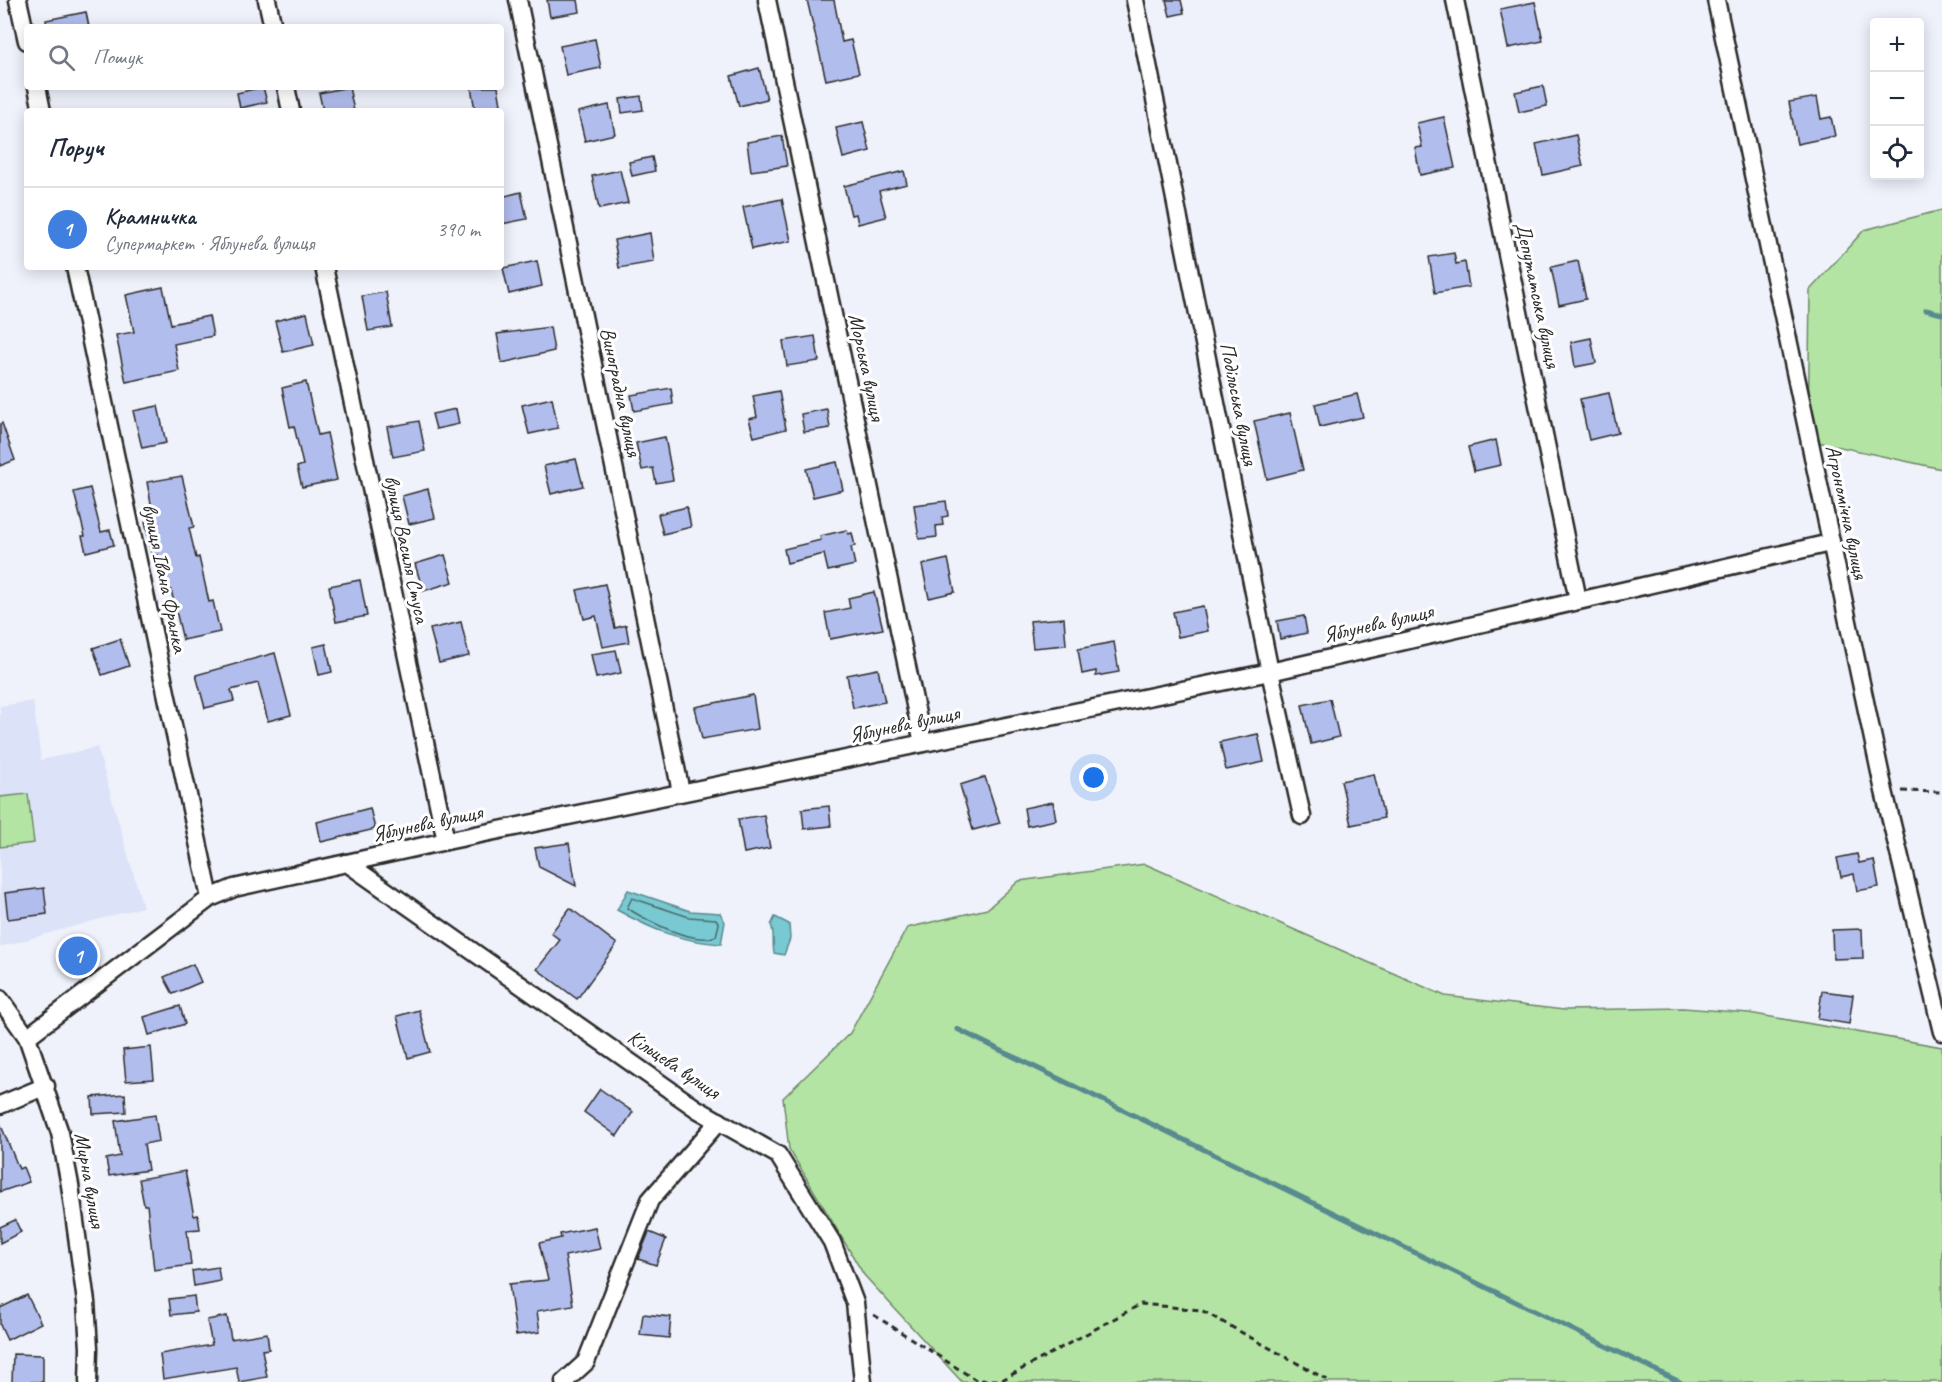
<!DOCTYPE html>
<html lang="uk">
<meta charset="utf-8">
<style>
:root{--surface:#fff;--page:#f2f2f3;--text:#1f2937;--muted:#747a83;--line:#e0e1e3;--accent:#7c3aed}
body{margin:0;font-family:Caveat,sans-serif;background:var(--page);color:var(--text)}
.controls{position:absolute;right:18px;top:18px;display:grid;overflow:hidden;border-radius:6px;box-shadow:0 3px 15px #0003}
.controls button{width:54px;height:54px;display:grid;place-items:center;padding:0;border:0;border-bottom:2px solid var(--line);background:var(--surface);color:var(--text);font:30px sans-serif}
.you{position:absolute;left:1094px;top:778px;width:21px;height:21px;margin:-15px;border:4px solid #fff;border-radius:50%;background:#1a73e8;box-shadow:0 0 0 9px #1a73e833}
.badge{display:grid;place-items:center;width:39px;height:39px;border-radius:50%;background:var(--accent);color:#fff;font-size:20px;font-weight:700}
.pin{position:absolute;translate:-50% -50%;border:3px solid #fff;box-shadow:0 2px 6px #0006}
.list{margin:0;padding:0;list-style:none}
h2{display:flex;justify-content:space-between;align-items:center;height:78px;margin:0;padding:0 24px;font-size:26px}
h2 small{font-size:20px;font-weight:400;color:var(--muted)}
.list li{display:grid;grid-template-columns:39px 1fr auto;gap:18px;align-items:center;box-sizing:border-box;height:84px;padding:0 24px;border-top:2px solid var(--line)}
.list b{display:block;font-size:22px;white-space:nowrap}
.list p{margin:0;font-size:20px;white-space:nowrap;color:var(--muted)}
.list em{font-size:20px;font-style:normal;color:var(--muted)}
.icon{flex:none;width:33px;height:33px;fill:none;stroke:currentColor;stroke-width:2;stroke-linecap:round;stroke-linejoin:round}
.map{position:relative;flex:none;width:1942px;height:1382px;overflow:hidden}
.search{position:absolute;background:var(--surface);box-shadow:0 3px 15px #0003;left:24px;top:24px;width:480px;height:66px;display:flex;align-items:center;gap:15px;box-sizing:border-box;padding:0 21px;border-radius:6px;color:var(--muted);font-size:22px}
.panel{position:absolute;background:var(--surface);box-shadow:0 3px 15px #0003;left:24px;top:108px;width:480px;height:162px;border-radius:6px}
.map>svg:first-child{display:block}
</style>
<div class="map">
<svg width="1942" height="1382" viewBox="0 0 1942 1382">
<rect width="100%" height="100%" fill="#eff2fb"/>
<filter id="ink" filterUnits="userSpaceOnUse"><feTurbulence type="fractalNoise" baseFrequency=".0167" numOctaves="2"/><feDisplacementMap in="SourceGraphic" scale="12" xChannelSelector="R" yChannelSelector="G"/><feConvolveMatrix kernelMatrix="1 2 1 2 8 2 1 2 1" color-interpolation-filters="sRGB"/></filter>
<g filter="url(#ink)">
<path fill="#dce2f7" d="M 33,701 L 41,760 L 97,747 L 143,907 L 0,947 L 0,706 Z"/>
<g fill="#b3e4a4" stroke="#6f8868" stroke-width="1.5">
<path d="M 1942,210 L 1942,469 L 1808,440 L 1810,290 L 1864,230 Z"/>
<path d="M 28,794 L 34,843 L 0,847 L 0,797 Z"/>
<path d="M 1145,864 L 1445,996 L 1564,1010 L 1683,1008 L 1749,1013 L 1942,1047 L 1942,1382 L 962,1382 L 864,1275 L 789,1149 L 783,1098 L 850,1033 L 907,928 L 987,909 L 1019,881 Z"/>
</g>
<g fill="#78c9d1" stroke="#598a8f" stroke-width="1.5">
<path d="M 628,890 L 690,911 L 720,913 L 725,922 L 721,944 C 679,941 653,930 617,910 Z"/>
<path d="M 775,917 L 789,924 L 790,939 L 784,955 L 774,953 C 772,943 775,934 771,925 Z"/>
</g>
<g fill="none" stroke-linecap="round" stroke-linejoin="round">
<path stroke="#4a6a6d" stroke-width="1.5" d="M 632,898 L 689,917 L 716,919 L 719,924 L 716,936 C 694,946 646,920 627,908 Z"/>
<g stroke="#598a8f" stroke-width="5">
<path d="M 1926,310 L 1942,314"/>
<path d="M 957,1029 L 1680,1382"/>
</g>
</g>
<g fill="#b1bded" stroke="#2b2b2b" stroke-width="1.5">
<path d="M 547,0 L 578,0 L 580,12 L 550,17 Z"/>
<path d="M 807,0 L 834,0 L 842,42 L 851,40 L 859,73 L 826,80 Z"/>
<path d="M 1166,0 L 1181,0 L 1184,13 L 1170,16 Z"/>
<path d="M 1535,2 L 1543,41 L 1508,48 L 1500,9 Z"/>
<path d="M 86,12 L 89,27 L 47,27 L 46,20 Z"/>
<path d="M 595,39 L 601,68 L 566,75 L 560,46 Z"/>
<path d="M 759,68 L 767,99 L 739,106 L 731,76 Z"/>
<path d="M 1543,86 L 1547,106 L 1519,112 L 1515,92 Z"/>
<path d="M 263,87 L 267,102 L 240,108 L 237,93 Z"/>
<path d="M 349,87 L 354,111 L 323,111 L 319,93 Z"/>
<path d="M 471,87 L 498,87 L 501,105 L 475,110 Z"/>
<path d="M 641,96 L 643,110 L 622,113 L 620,99 Z"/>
<path d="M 1817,97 L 1821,119 L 1831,117 L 1835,136 L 1797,144 L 1789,102 Z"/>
<path d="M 609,105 L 615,134 L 585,141 L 578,112 Z"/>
<path d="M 1444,117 L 1455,168 L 1420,175 L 1415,148 L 1422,147 L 1417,123 Z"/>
<path d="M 863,122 L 870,151 L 843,158 L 836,128 Z"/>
<path d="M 1576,135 L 1583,166 L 1543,175 L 1536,144 Z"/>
<path d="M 782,136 L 787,166 L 751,171 L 747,142 Z"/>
<path d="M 652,157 L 655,171 L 632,176 L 629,162 Z"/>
<path d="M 620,170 L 628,203 L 599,209 L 592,176 Z"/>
<path d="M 904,171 L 907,184 L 879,191 L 886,217 L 858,224 L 856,214 L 851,215 L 844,186 Z"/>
<path d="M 521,192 L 527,219 L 501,224 L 501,197 Z"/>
<path d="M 782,199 L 791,241 L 752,249 L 743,207 Z"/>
<path d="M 650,233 L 654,262 L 619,268 L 614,240 Z"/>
<path d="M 1454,253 L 1456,264 L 1465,262 L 1469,287 L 1435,293 L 1429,257 Z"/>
<path d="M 537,261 L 542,286 L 509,294 L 503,268 Z"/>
<path d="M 1578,261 L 1586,299 L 1559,305 L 1551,267 Z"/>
<path d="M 163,287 L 171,324 L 209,316 L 213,336 L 174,344 L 179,371 L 126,382 L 116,335 L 134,332 L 126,295 Z"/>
<path d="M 386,292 L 392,327 L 368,331 L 362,296 Z"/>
<path d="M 307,313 L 314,345 L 283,352 L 275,321 Z"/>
<path d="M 550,327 L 554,351 L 502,363 L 497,334 Z"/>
<path d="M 815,336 L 819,361 L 787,366 L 783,341 Z"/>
<path d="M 1591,338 L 1596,363 L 1575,367 L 1571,342 Z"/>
<path d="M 306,382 L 318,435 L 327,433 L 337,480 L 302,487 L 297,467 L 303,465 L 294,426 L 290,427 L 282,388 Z"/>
<path d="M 671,388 L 673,404 L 634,411 L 631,395 Z"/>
<path d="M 779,391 L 786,429 L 754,437 L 749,419 L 757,417 L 753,396 Z"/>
<path d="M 1609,393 L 1618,433 L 1589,440 L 1580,399 Z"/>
<path d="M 1357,394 L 1363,417 L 1320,427 L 1315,404 Z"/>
<path d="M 552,398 L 558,428 L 529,434 L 522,405 Z"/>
<path d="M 158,406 L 166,443 L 142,448 L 133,411 Z"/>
<path d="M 456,409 L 459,424 L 436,429 L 432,414 Z"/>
<path d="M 827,409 L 830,428 L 804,432 L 801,414 Z"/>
<path d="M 1290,413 L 1303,470 L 1267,479 L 1254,421 Z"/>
<path d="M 419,421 L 425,451 L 393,457 L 387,427 Z"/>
<path d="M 2,423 L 15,460 L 0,466 L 0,424 Z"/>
<path d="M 665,437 L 673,480 L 656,483 L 653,468 L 642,470 L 636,443 Z"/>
<path d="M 1496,440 L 1501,465 L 1474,471 L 1468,447 Z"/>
<path d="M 576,459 L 583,486 L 551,494 L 544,466 Z"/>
<path d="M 837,462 L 843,490 L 813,497 L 806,469 Z"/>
<path d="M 182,476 L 194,527 L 189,528 L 196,558 L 199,557 L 209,602 L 213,601 L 220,632 L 183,640 L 171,590 L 166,591 L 158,555 L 152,556 L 145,522 L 154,520 L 147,482 Z"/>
<path d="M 90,488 L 101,532 L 110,530 L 114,545 L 86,552 L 82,536 L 85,536 L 74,492 Z"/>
<path d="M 428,489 L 435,518 L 409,524 L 402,496 Z"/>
<path d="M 946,501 L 948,516 L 942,517 L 943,525 L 936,526 L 937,537 L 919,539 L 914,505 Z"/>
<path d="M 687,507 L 691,527 L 663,534 L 658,514 Z"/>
<path d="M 847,530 L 848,534 L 852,533 L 855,546 L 851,547 L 855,565 L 828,571 L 824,554 L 787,563 L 784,549 L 821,540 L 820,536 Z"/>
<path d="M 445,555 L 453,582 L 423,591 L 415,564 Z"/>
<path d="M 948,559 L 955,592 L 929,598 L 922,565 Z"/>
<path d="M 360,580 L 367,616 L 336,622 L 329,586 Z"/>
<path d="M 605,584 L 615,628 L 626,625 L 629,642 L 603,647 L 596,616 L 584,619 L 577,590 Z"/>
<path d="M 874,592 L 883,629 L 830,639 L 825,613 L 850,608 L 848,598 Z"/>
<path d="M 1203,606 L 1208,631 L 1178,637 L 1173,612 Z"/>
<path d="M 1304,616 L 1307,633 L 1280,639 L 1277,621 Z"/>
<path d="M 1064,618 L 1066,645 L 1033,648 L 1030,621 Z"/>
<path d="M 461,622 L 469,656 L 439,663 L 430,629 Z"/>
<path d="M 120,639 L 129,666 L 102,675 L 93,648 Z"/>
<path d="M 1114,642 L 1119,672 L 1096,676 L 1096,671 L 1082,674 L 1078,649 Z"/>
<path d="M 326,644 L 332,672 L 319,675 L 313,647 Z"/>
<path d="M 616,650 L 621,673 L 596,678 L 591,654 Z"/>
<path d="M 275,653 L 291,715 L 268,721 L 258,683 L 231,690 L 234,701 L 205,708 L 196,675 Z"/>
<path d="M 878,669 L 885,702 L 853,708 L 847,675 Z"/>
<path d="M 753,695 L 758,729 L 702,739 L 695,707 Z"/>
<path d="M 1330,699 L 1339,737 L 1311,744 L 1302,705 Z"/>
<path d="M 1258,734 L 1264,762 L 1226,770 L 1220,742 Z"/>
<path d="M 1374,774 L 1384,818 L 1351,825 L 1341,781 Z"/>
<path d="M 985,777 L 1000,823 L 973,830 L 960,785 Z"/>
<path d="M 1053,802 L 1056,820 L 1027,826 L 1024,808 Z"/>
<path d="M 829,806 L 831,826 L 804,829 L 802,809 Z"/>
<path d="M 370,808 L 375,829 L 321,842 L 317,822 Z"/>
<path d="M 764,815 L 770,848 L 744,853 L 738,819 Z"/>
<path d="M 569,843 L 576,886 L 539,867 L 535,848 Z"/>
<path d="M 1857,854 L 1859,863 L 1874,860 L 1879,887 L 1857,891 L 1854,874 L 1841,877 L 1837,858 Z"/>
<path d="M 44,888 L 47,914 L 8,919 L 5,893 Z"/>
<path d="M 570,908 L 617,944 L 577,999 L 537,969 L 560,940 L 551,933 Z"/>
<path d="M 1862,929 L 1863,958 L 1833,959 L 1832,930 Z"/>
<path d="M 93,947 L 93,964 L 63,965 L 62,948 Z"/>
<path d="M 193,964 L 201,982 L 173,994 L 164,977 Z"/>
<path d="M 1822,991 L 1853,995 L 1849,1024 L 1818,1019 Z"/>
<path d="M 180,1006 L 185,1024 L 149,1035 L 144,1017 Z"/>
<path d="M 419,1010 L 430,1052 L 408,1058 L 397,1016 Z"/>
<path d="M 151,1047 L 154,1079 L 126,1081 L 123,1050 Z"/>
<path d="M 600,1089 L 633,1112 L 617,1136 L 584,1112 Z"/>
<path d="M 125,1094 L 126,1112 L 93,1114 L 92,1097 Z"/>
<path d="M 155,1115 L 159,1141 L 144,1144 L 148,1170 L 109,1176 L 106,1159 L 120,1156 L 115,1121 Z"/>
<path d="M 0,1123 L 19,1169 L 23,1167 L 29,1182 L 0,1192 Z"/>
<path d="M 185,1171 L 194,1216 L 198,1215 L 200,1229 L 187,1230 L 191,1265 L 154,1270 L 147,1205 L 144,1205 L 139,1179 Z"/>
<path d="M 15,1220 L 21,1232 L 0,1243 L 0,1227 Z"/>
<path d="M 595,1227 L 600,1249 L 565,1256 L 573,1305 L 537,1311 L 540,1332 L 516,1335 L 509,1284 L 548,1280 L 539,1243 L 561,1238 L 560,1234 Z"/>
<path d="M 649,1232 L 666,1239 L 656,1265 L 638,1259 Z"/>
<path d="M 218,1267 L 220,1281 L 194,1286 L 192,1271 Z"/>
<path d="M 27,1295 L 41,1323 L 7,1340 L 0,1325 L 0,1308 Z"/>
<path d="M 194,1296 L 196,1312 L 171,1315 L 169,1299 Z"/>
<path d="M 643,1314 L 671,1317 L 669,1338 L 640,1335 Z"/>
<path d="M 227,1316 L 231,1339 L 267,1333 L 269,1349 L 262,1350 L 267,1377 L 239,1382 L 236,1367 L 163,1379 L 160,1354 L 212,1345 L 207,1320 Z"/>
<path d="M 13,1354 L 43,1355 L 43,1382 L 12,1382 Z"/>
</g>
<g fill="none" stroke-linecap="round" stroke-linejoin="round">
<g stroke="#2b2b2b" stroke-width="21">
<g id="street">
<path d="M 18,0 L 27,41"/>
<path d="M 267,0 L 273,27"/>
<path d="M 518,0 L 681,792"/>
<path d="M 767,0 L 923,743"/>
<path d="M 1135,0 L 1270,672 L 1302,816"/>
<path d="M 1455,0 L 1578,600"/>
<path d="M 1716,0 L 1884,791 L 1942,1032"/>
<path d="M 37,87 L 42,111"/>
<path d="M 286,87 L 291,111"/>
<path d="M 75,267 L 210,898"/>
<path d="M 324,267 L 446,841"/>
<path d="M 347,863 L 697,1109 L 778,1155 L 832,1242 L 855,1303 L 863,1382"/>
<path d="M 0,999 L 27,1037 L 60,1133 L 70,1185 L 86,1302 L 89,1348 L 88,1382"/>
<path d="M 27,1037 L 210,898 L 234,888 L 446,841 L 1270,672 L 1830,543"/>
<path d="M 0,1105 L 46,1086"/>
<path d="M 564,1382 L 586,1362 L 650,1200 L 719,1121"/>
</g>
</g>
<g stroke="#2b2b2b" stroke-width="3" stroke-dasharray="6 4.5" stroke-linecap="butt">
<path d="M 1902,791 L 1942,792"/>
<path d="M 874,1315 L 976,1380 L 1002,1380 L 1141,1304 L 1201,1310 L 1331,1382"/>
</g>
<use href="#street" stroke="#fff" stroke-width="16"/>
</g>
</g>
<g text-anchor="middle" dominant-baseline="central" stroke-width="6" stroke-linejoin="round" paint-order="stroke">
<g font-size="21" fill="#2b2b2b" stroke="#fff">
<text transform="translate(1538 295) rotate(78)">Депутатська вулиця</text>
<text transform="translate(867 367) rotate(78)">Морська вулиця</text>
<text transform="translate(621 392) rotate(78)">Виноградна вулиця</text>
<text transform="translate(1239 404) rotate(79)">Подільська вулиця</text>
<text transform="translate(1847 512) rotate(78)">Агрономічна вулиця</text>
<text transform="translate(407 549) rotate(78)">вулиця Василя Стуса</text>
<text transform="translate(165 578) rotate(78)">вулиця Івана Франка</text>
<text transform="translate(1378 623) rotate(-13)">Яблунева вулиця</text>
<text transform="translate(904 724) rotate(-12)">Яблунева вулиця</text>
<text transform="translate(427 823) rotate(-12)">Яблунева вулиця</text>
<text transform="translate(674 1064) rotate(34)">Кільцева вулиця</text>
<text transform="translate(90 1180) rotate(80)">Мирна вулиця</text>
</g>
</g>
</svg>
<div class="controls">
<button>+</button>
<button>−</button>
<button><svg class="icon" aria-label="locate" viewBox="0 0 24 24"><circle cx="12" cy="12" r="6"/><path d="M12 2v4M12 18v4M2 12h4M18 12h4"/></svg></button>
</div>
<div class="you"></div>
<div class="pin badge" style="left:78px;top:956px;background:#3f7fe0">1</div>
<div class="search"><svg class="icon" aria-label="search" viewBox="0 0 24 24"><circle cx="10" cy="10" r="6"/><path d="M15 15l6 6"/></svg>Пошук</div>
<section class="panel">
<h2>Поруч<small></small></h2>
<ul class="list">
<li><span class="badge" style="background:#3f7fe0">1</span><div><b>Крамничка</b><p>Супермаркет · Яблунева вулиця</p></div><em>390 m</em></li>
</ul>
</section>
</div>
